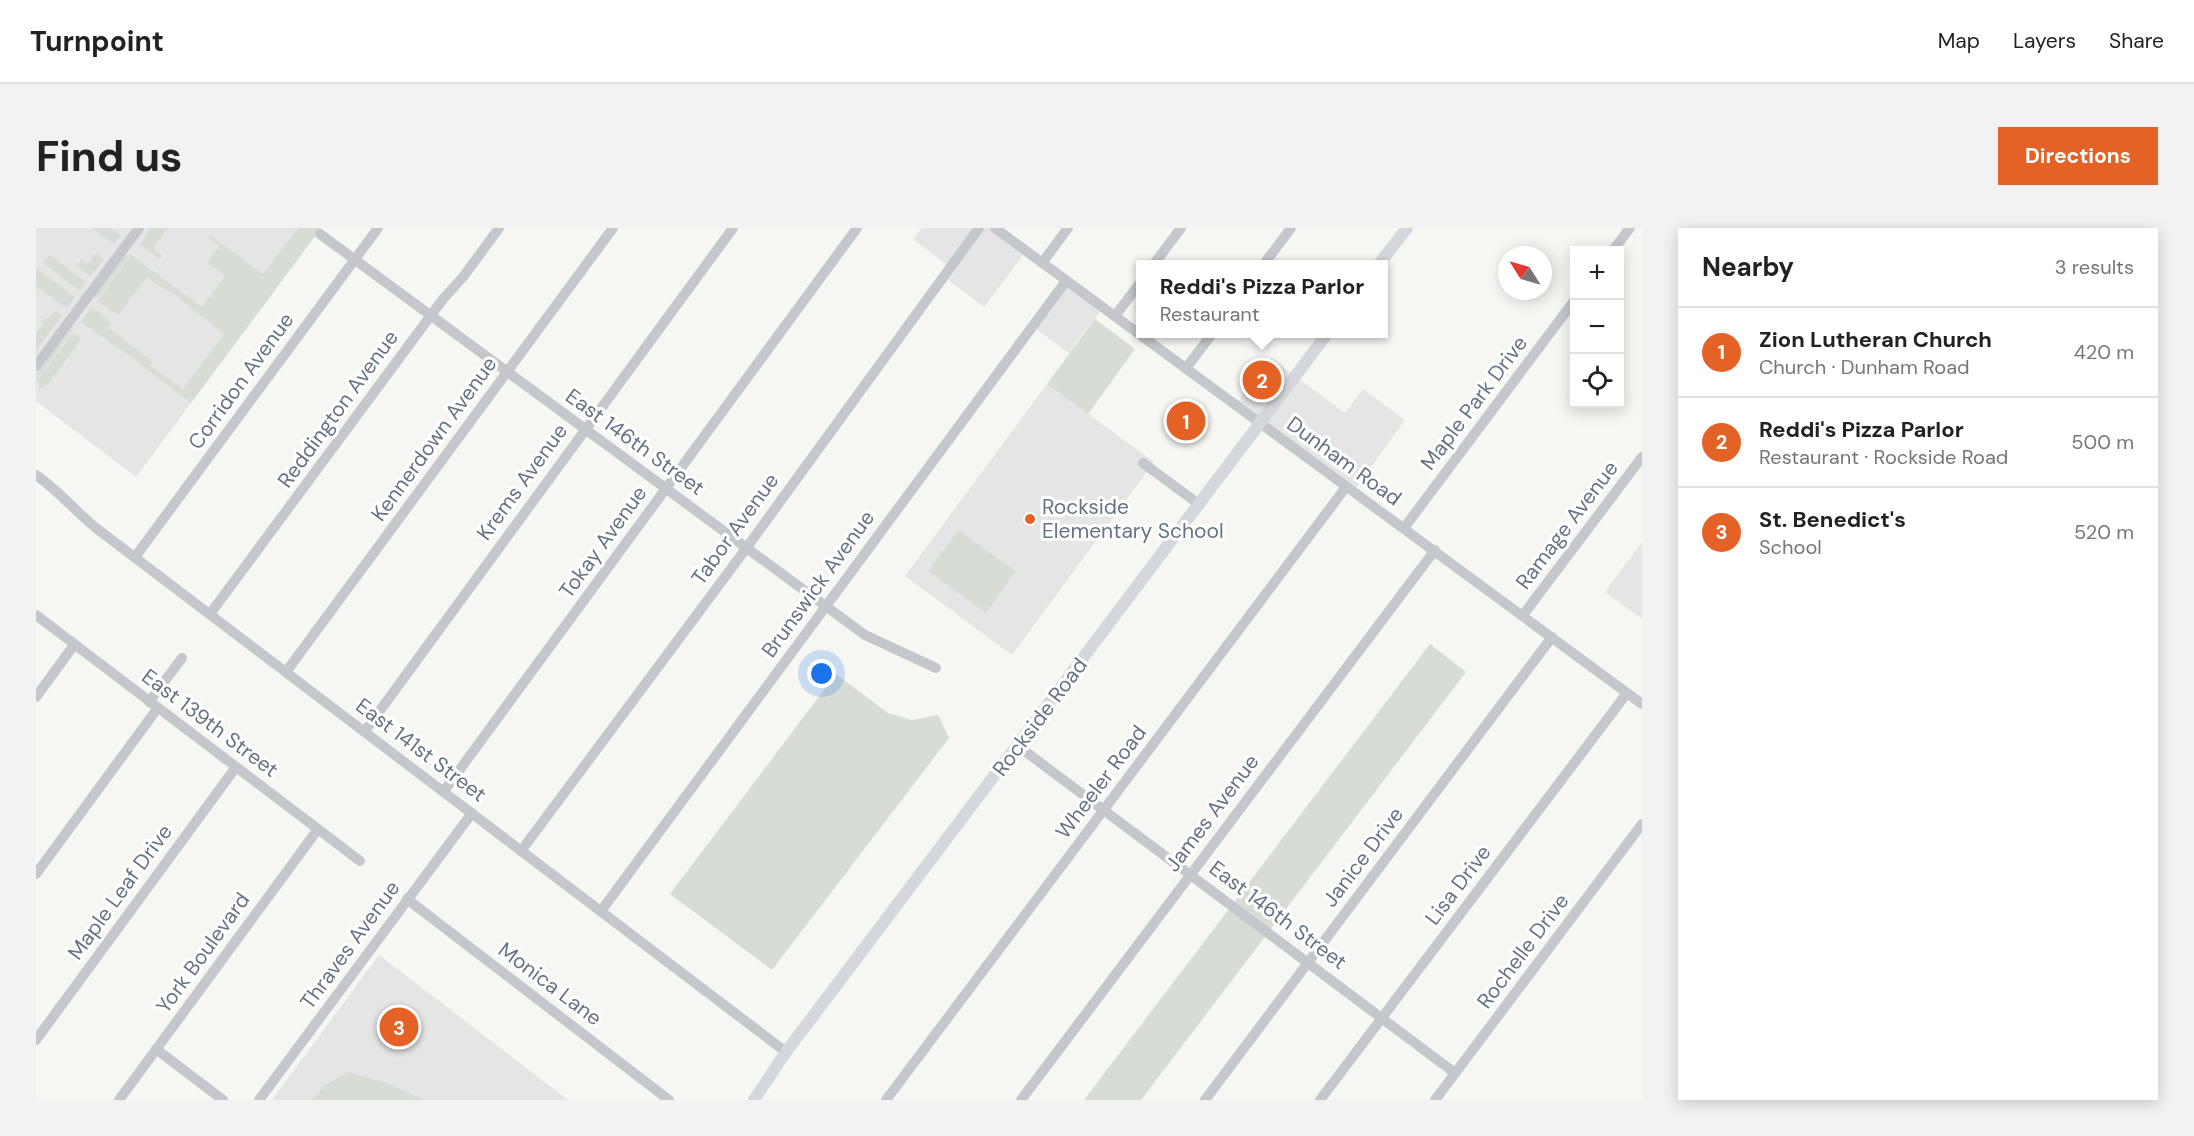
<!DOCTYPE html>
<meta charset="utf-8">
<style>
:root{--surface:#fff;--page:#f2f2f2;--text:#222;--muted:#767676;--line:#e0e0e0;--accent:#e46225}
body{margin:0;font-family:"DM Sans",sans-serif;background:var(--page);color:var(--text)}
.controls{position:absolute;right:18px;top:18px;display:grid;overflow:hidden;border-radius:0px;box-shadow:0 3px 15px #0003}
.controls button{width:54px;height:54px;display:grid;place-items:center;padding:0;border:0;border-bottom:2px solid var(--line);background:var(--surface);color:var(--text);font:30px sans-serif}
.compass{position:absolute;left:1462px;top:18px;width:54px;height:54px;border-radius:50%;background:var(--surface);box-shadow:0 3px 15px #0003;rotate:307deg}
.you{position:absolute;left:786px;top:446px;width:21px;height:21px;margin:-15px;border:4px solid #fff;border-radius:50%;background:#1a73e8;box-shadow:0 0 0 9px #1a73e833}
.badge{display:grid;place-items:center;width:39px;height:39px;border-radius:50%;background:var(--accent);color:#fff;font-size:20px;font-weight:700}
.pin{position:absolute;translate:-50% -50%;border:3px solid #fff;box-shadow:0 2px 6px #0006}
.popup{position:absolute;left:1100px;top:32px;width:252px;height:78px;box-sizing:border-box;display:grid;place-content:center;border-radius:0px;background:var(--surface);filter:drop-shadow(0 2px 4px #0005);font-size:20px;white-space:nowrap;color:var(--muted)}
.popup b{font-size:22px;color:var(--text)}
.popup::after{content:'';position:absolute;left:50%;top:100%;margin-left:-12px;border:12px solid transparent;border-top-color:var(--surface)}
.list{margin:0;padding:0;list-style:none}
h2{display:flex;justify-content:space-between;align-items:center;height:78px;margin:0;padding:0 24px;font-size:26px}
h2 small{font-size:20px;font-weight:400;color:var(--muted)}
.list li{display:grid;grid-template-columns:39px 1fr auto;gap:18px;align-items:center;box-sizing:border-box;height:90px;padding:0 24px;border-top:2px solid var(--line)}
.list b{display:block;font-size:22px;white-space:nowrap}
.list p{margin:0;font-size:20px;white-space:nowrap;color:var(--muted)}
.list em{font-size:20px;font-style:normal;color:var(--muted)}
.icon{flex:none;width:33px;height:33px;fill:none;stroke:currentColor;stroke-width:2;stroke-linecap:round;stroke-linejoin:round}
.map{position:relative;flex:none;width:1606px;height:872px;overflow:hidden;border-radius:0px}
header{display:flex;align-items:center;gap:36px;box-sizing:border-box;height:84px;padding:0 30px;background:var(--surface);border-bottom:2px solid var(--line)}
header strong{font-size:28px}
nav{display:flex;gap:33px;margin-inline-start:auto;font-size:21px}
.intro{display:flex;align-items:center;justify-content:space-between;box-sizing:border-box;height:144px;padding:0 36px}
h1{margin:0;font-size:42px}
.button{padding:15px 27px;border-radius:0px;background:var(--accent);color:#fff;font-size:21px;font-weight:700}
main{display:flex;gap:36px;padding:0 36px}
aside{flex:1;background:var(--surface);border-radius:0px;box-shadow:0 3px 15px #0003}
.map>svg:first-child{display:block}
</style>
<header>
<strong>Turnpoint</strong>
<nav><a>Map</a><a>Layers</a><a>Share</a></nav>
</header>
<div class="intro"><h1>Find us</h1><a class="button">Directions</a></div>
<main>
<div class="map">
<svg width="1606" height="872" viewBox="0 0 1606 872">
<rect width="100%" height="100%" fill="#f6f6f3"/>
<g fill="#e4e5e4">
<path d="M 0,0 L 285,0 L 100,249 L 0,173 Z"/>
<path d="M 886,0 L 958,0 L 990,23 L 948,79 L 907,48 L 914,39 L 877,11 Z"/>
<path d="M 1030,53 L 1067,79 L 1033,125 L 996,98 Z"/>
<path d="M 1235,130 L 1309,185 L 1327,161 L 1369,192 L 1317,264 L 1198,179 Z"/>
<path d="M 1011,156 L 1118,234 L 976,427 L 869,348 Z"/>
<path d="M 1606,314 L 1606,391 L 1569,364 Z"/>
<path d="M 343,727 L 532,872 L 236,872 Z"/>
</g>
<g fill="#d7ddd4">
<path d="M 56,0 L 74,0 L 85,8 L 78,16 Z"/>
<path d="M 115,0 L 132,0 L 118,18 L 119,22 L 126,28 L 123,31 L 104,16 Z"/>
<path d="M 262,0 L 285,0 L 155,175 L 94,128 L 45,94 L 56,79 L 75,94 L 73,100 L 117,134 L 114,138 L 147,161 L 188,106 L 134,63 L 132,64 L 111,49 L 82,87 L 61,73 L 95,27 L 166,79 L 189,48 L 171,34 L 184,18 L 172,9 L 175,8 L 227,46 Z"/>
<path d="M 60,25 L 68,31 L 54,49 L 41,37 L 46,31 L 52,36 Z"/>
<path d="M 94,26 L 60,71 L 58,68 L 88,28 Z"/>
<path d="M 14,27 L 50,54 L 44,63 L 7,35 Z"/>
<path d="M 0,40 L 39,69 L 31,80 L 0,58 Z"/>
<path d="M 20,83 L 26,87 L 0,122 L 0,105 L 8,95 L 6,92 L 13,90 Z"/>
<path d="M 1059,91 L 1099,121 L 1052,186 L 1011,156 Z"/>
<path d="M 37,101 L 36,103 L 0,152 L 0,147 L 33,102 Z"/>
<path d="M 37,105 L 39,107 L 43,106 L 44,113 L 12,156 L 3,161 L 3,156 L 0,154 Z"/>
<path d="M 922,302 L 980,343 L 950,385 L 892,343 Z"/>
<path d="M 1394,416 L 1430,444 L 1105,872 L 1048,872 Z"/>
<path d="M 800,446 L 852,485 L 876,492 L 902,487 L 913,510 L 736,742 L 634,666 Z"/>
<path d="M 312,844 L 351,855 L 388,872 L 276,872 L 288,858 Z"/>
</g>
<g fill="none" stroke-linecap="round" stroke-linejoin="round">
<g stroke="#c4c7cb" stroke-width="10">
<path d="M 959,0 L 1606,476"/>
<path d="M 284,6 L 829,407 L 900,440"/>
<path d="M 1577,22 L 1594,0"/>
<path d="M 1006,35 L 1032,0"/>
<path d="M 1118,36 L 1145,0"/>
<path d="M 1228,36 L 1255,0"/>
<path d="M 1079,88 L 1104,55"/>
<path d="M 0,138 L 103,0"/>
<path d="M 1150,140 L 1176,106"/>
<path d="M 1107,235 L 1164,277"/>
<path d="M 0,247 C 22,262 39,283 60,300 L 750,824"/>
<path d="M 1368,300 L 1538,73"/>
<path d="M 99,329 L 342,0"/>
<path d="M 174,386 L 407,71 L 427,49 L 463,0"/>
<path d="M 0,387 L 324,633"/>
<path d="M 1487,387 L 1606,229"/>
<path d="M 250,444 L 577,0"/>
<path d="M 0,469 L 38,417"/>
<path d="M 113,474 L 146,430"/>
<path d="M 329,503 L 697,0"/>
<path d="M 982,518 L 1419,845"/>
<path d="M 408,563 L 821,0"/>
<path d="M 485,623 L 706,326 L 943,0"/>
<path d="M 0,646 L 121,481"/>
<path d="M 371,671 L 633,872"/>
<path d="M 565,683 L 1030,53"/>
<path d="M 0,812 L 200,539"/>
<path d="M 120,821 L 187,872"/>
<path d="M 83,872 L 282,601"/>
<path d="M 223,872 L 436,585"/>
<path d="M 850,872 L 1310,259"/>
<path d="M 985,872 L 1399,322"/>
<path d="M 1169,872 L 1516,409"/>
<path d="M 1284,872 L 1591,465"/>
<path d="M 1399,872 L 1606,596"/>
</g>
<g stroke="#d4d8dc" stroke-width="12">
<path d="M 1343,36 L 1371,0"/>
<path d="M 718,872 L 750,824 L 1291,106"/>
</g>
</g>
<circle fill="#e46225" stroke="#fff" stroke-width="2" cx="994" cy="291" r="6"/>
<g text-anchor="middle" dominant-baseline="central" stroke-width="6" stroke-linejoin="round" paint-order="stroke">
<g font-size="21" fill="#657484" stroke="#fff">
<text transform="translate(205 153) rotate(-54)">Corridon Avenue</text>
<text transform="translate(1438 175) rotate(-53)">Maple Park Drive</text>
<text transform="translate(302 181) rotate(-54)">Reddington Avenue</text>
<text transform="translate(398 211) rotate(-54)">Kennerdown Avenue</text>
<text transform="translate(599 214) rotate(36)">East 146th Street</text>
<text transform="translate(1308 233) rotate(36)">Dunham Road</text>
<text transform="translate(486 254) rotate(-54)">Krems Avenue</text>
<text transform="translate(1531 297) rotate(-53)">Ramage Avenue</text>
<text transform="translate(699 301) rotate(-54)">Tabor Avenue</text>
<text transform="translate(567 314) rotate(-54)">Tokay Avenue</text>
<text transform="translate(782 356) rotate(-54)">Brunswick Avenue</text>
<text transform="translate(1004 489) rotate(-53)">Rockside Road</text>
<text transform="translate(174 495) rotate(37)">East 139th Street</text>
<text transform="translate(385 522) rotate(37)">East 141st Street</text>
<text transform="translate(1065 554) rotate(-53)">Wheeler Road</text>
<text transform="translate(1176 585) rotate(-53)">James Avenue</text>
<text transform="translate(1327 629) rotate(-53)">Janice Drive</text>
<text transform="translate(1422 657) rotate(-53)">Lisa Drive</text>
<text transform="translate(84 664) rotate(-54)">Maple Leaf Drive</text>
<text transform="translate(1242 687) rotate(37)">East 146th Street</text>
<text transform="translate(314 717) rotate(-54)">Thraves Avenue</text>
<text transform="translate(1487 723) rotate(-53)">Rochelle Drive</text>
<text transform="translate(167 725) rotate(-54)">York Boulevard</text>
<text transform="translate(514 756) rotate(37)">Monica Lane</text>
</g>
<g font-size="21" fill="#657484" stroke="#fff" text-anchor="start">
<text x="1006" y="279">Rockside<tspan x="1006" dy="24">Elementary School</tspan></text>
</g>
</g>
</svg>
<div class="controls">
<button>+</button>
<button>−</button>
<button><svg class="icon" aria-label="locate" viewBox="0 0 24 24"><circle cx="12" cy="12" r="6"/><path d="M12 2v4M12 18v4M2 12h4M18 12h4"/></svg></button>
</div>
<svg class="compass" viewBox="-18 -18 36 36"><path d="M0-13l5 13h-10z" fill="#e53935"/><path d="M0 13l5-13h-10z" fill="#767676"/></svg>
<div class="you"></div>
<div class="pin badge" style="left:1150px;top:193px">1</div>
<div class="pin badge" style="left:1226px;top:152px">2</div>
<div class="popup"><b>Reddi's Pizza Parlor</b>Restaurant</div>
<div class="pin badge" style="left:363px;top:799px">3</div>
</div>
<aside>
<h2>Nearby<small>3 results</small></h2>
<ul class="list">
<li><span class="badge">1</span><div><b>Zion Lutheran Church</b><p>Church · Dunham Road</p></div><em>420 m</em></li>
<li><span class="badge">2</span><div><b>Reddi's Pizza Parlor</b><p>Restaurant · Rockside Road</p></div><em>500 m</em></li>
<li><span class="badge">3</span><div><b>St. Benedict's</b><p>School</p></div><em>520 m</em></li>
</ul>
</aside>
</main>
